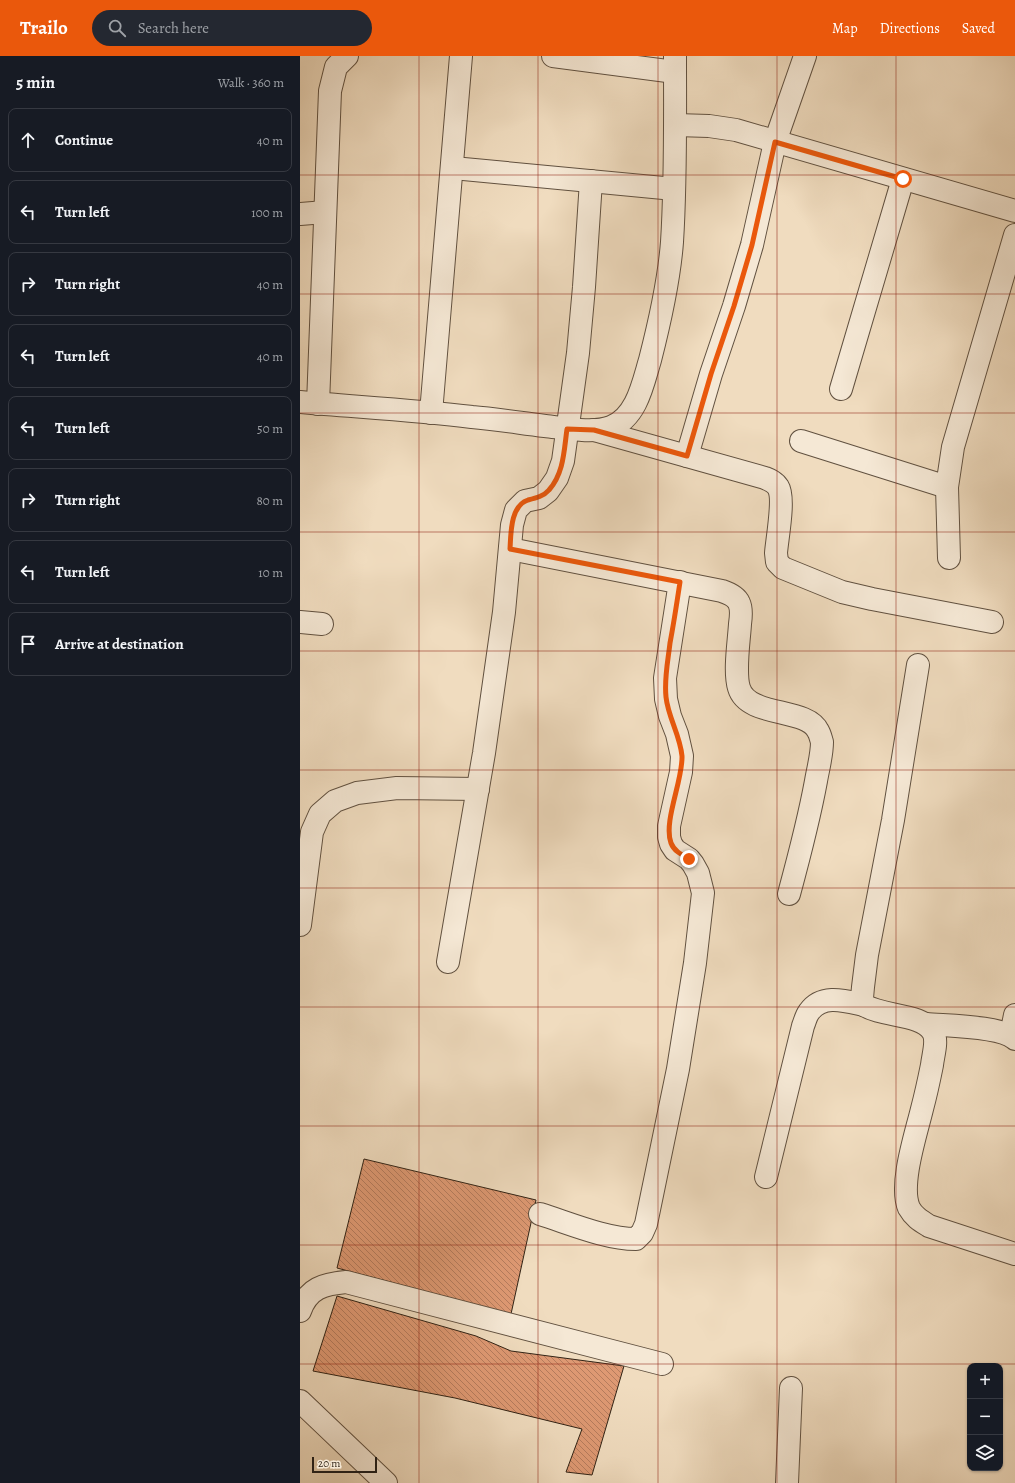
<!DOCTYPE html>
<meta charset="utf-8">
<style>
:root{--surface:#171b24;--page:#242831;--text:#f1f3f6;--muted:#9ea1a6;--line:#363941;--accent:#ea580c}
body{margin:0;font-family:Alegreya,serif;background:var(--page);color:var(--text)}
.controls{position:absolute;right:12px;bottom:12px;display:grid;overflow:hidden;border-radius:8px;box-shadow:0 1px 3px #0004}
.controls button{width:36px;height:36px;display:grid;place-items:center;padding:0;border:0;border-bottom:1px solid var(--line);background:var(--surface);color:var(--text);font:20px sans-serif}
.scale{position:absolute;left:12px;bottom:10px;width:65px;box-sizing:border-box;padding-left:4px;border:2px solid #312315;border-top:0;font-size:11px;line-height:14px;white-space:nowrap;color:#312315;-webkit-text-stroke:3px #f5e8d5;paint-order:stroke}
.stop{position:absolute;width:12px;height:12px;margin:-9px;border:3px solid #ea580c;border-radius:50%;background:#fff}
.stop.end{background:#ea580c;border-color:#fff;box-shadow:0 1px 4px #0008}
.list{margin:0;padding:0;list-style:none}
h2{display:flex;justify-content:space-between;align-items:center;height:52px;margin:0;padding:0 16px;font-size:17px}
h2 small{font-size:13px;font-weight:400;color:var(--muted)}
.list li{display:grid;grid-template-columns:26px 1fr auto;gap:12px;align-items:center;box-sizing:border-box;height:64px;margin:0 8px 8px;padding:0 8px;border:1px solid var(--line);border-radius:8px}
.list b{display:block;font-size:15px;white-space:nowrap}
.list em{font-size:13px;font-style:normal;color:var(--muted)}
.icon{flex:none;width:22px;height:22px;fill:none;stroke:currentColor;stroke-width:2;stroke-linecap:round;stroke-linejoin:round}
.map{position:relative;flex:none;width:715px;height:1427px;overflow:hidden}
header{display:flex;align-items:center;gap:24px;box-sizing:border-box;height:56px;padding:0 20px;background:var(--accent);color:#fff}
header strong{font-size:19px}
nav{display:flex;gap:22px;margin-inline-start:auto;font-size:14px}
.search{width:280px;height:36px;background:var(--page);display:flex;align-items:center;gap:10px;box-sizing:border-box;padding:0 14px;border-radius:22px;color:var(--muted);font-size:15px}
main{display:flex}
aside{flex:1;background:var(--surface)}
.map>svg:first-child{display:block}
</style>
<header>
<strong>Trailo</strong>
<div class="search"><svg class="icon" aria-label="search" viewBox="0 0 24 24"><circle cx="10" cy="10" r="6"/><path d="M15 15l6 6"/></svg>Search here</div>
<nav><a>Map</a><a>Directions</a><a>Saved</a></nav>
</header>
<main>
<aside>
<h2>5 min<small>Walk · 360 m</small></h2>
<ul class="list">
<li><svg class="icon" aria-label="ahead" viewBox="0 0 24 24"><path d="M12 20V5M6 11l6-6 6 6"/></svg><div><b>Continue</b></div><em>40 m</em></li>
<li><svg class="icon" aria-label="left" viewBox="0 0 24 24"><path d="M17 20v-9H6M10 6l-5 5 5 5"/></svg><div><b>Turn left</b></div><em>100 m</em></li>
<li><svg class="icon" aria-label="right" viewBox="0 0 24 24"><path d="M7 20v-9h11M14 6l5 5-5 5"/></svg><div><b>Turn right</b></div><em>40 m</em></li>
<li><svg class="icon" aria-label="left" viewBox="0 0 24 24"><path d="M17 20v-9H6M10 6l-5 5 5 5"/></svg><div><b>Turn left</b></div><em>40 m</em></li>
<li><svg class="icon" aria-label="left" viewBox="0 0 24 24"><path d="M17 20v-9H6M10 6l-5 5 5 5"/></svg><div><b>Turn left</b></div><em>50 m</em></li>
<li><svg class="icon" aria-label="right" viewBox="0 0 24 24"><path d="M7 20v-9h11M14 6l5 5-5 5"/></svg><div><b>Turn right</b></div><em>80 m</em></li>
<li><svg class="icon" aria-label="left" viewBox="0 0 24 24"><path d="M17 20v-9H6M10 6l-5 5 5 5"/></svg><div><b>Turn left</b></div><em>10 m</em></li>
<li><svg class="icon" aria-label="arrive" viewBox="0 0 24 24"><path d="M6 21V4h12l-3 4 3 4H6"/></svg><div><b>Arrive at destination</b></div></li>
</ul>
</aside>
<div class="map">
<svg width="715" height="1427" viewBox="0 0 715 1427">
<defs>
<pattern id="building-back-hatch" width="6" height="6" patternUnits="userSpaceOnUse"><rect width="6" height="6" fill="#de9973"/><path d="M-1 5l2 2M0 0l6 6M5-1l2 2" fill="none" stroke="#b57c5d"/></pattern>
</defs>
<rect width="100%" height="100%" fill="#f0dcbf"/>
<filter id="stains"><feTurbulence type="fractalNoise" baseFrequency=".005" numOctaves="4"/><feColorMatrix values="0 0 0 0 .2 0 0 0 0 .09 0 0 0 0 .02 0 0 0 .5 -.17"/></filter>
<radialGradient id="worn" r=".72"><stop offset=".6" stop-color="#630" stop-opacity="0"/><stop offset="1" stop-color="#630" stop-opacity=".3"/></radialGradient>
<g fill="url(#building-back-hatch)" stroke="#312315">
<path d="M 64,1103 L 236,1144 L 211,1258 L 37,1212 Z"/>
<path d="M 37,1240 L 176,1280 L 211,1295 L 324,1310 L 292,1419 L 266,1416 L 282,1373 L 155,1342 L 13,1315 Z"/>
</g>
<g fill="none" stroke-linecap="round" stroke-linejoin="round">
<g stroke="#615140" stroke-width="24">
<g id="minor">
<path d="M 253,0 L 375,16"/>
<path d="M 376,69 L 409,70 L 436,74 L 715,155"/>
<path d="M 153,112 L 374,133"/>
<path d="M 0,158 L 25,156"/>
<path d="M 541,333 L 603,123"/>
<path d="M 0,346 C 57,351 115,354 172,361 C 196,363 220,367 245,370 C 264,372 293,378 311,371 C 337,361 343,327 350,304 C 360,265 369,226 372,186 C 376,124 375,62 375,0"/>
<path d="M 18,348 L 30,35 L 36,11 L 47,0"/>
<path d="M 131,357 L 161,0"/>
<path d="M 294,374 L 465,422 C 470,424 475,426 478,431 C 485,442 477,483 476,497 L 477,506 L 483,512 L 542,536 L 572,543 L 692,566"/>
<path d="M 501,385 L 647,431"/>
<path d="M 387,400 L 411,318 L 434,250 L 452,189 L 475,86 L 505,0"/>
<path d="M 210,493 L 422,535 C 428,537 436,540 439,547 C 442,553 441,561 440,568 C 439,585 434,616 439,632 C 448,662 507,651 518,675 C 520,678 521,683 522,686 C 522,699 518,713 516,725 C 509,763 499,801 489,838"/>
<path d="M 649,502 L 647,431 L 653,391 L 715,179"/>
<path d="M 0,566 L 22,568"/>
<path d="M 618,609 L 593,764 L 567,899 L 563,931 L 562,942 L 564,949 C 582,961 622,957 633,976 C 638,985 633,999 632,1009 C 629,1024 626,1038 622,1053 C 616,1078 599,1129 609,1152 C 614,1161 621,1165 629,1170 L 715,1198"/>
<path d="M 0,869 L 12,776 L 20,758 L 35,745 L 57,737 L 97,732 L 178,733"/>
<path d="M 148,906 L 184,697 L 204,556 L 212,469 L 216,454 L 225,445 L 239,442 L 248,435 L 257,422 L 263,405 L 278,297 L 284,231 L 291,125"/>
<path d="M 626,968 C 647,970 701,970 715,983"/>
<path d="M 711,979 L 715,959"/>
<path d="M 466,1121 L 503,970 C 505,965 506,960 509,956 C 522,937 546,945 564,949"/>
<path d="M 240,1158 C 269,1167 306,1183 336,1183 L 342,1177 L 346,1168 L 378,1013 L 395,907 L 403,837 L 398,817 L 393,808 L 389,803 L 375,794 L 371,788 L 369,781 L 369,770 L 381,716 L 382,700 L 377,678 L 370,660 L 366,643 L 365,622 L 380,526"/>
<path d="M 0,1255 C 8,1232 24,1228 46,1226 L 362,1308"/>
<path d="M 0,1345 L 86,1427"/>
<path d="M 487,1427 L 491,1332"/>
</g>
</g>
<use href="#minor" stroke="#f5e8d5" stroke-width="22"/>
</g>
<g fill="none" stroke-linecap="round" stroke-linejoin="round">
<path stroke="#ea580c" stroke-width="5" d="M 389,803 C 382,799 374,795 371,787 C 363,766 383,724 382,700 C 380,679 368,661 366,641 C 364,622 368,605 370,587 C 374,566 377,546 380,526 L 210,493 C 211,478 210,450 228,444 C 236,442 244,440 249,434 C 264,417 264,394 267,373 L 294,374 L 387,400 L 411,318 L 434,250 L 452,189 L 475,86 L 603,123"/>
</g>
<path fill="none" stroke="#8f2418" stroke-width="1" stroke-opacity="0.55" d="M 119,0 L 119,1427M 238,0 L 238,1427M 358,0 L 358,1427M 477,0 L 477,1427M 596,0 L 596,1427M 0,119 L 715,119M 0,238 L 715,238M 0,357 L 715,357M 0,476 L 715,476M 0,595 L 715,595M 0,714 L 715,714M 0,832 L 715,832M 0,951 L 715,951M 0,1070 L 715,1070M 0,1189 L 715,1189M 0,1308 L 715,1308"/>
<rect width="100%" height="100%" filter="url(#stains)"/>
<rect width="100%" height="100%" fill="url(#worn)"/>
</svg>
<div class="controls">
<button>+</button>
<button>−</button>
<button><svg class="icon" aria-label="layers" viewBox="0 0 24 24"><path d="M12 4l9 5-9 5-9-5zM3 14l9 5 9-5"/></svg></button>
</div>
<div class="scale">20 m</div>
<div class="stop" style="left:603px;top:123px"></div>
<div class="stop end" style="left:389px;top:803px"></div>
</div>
</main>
